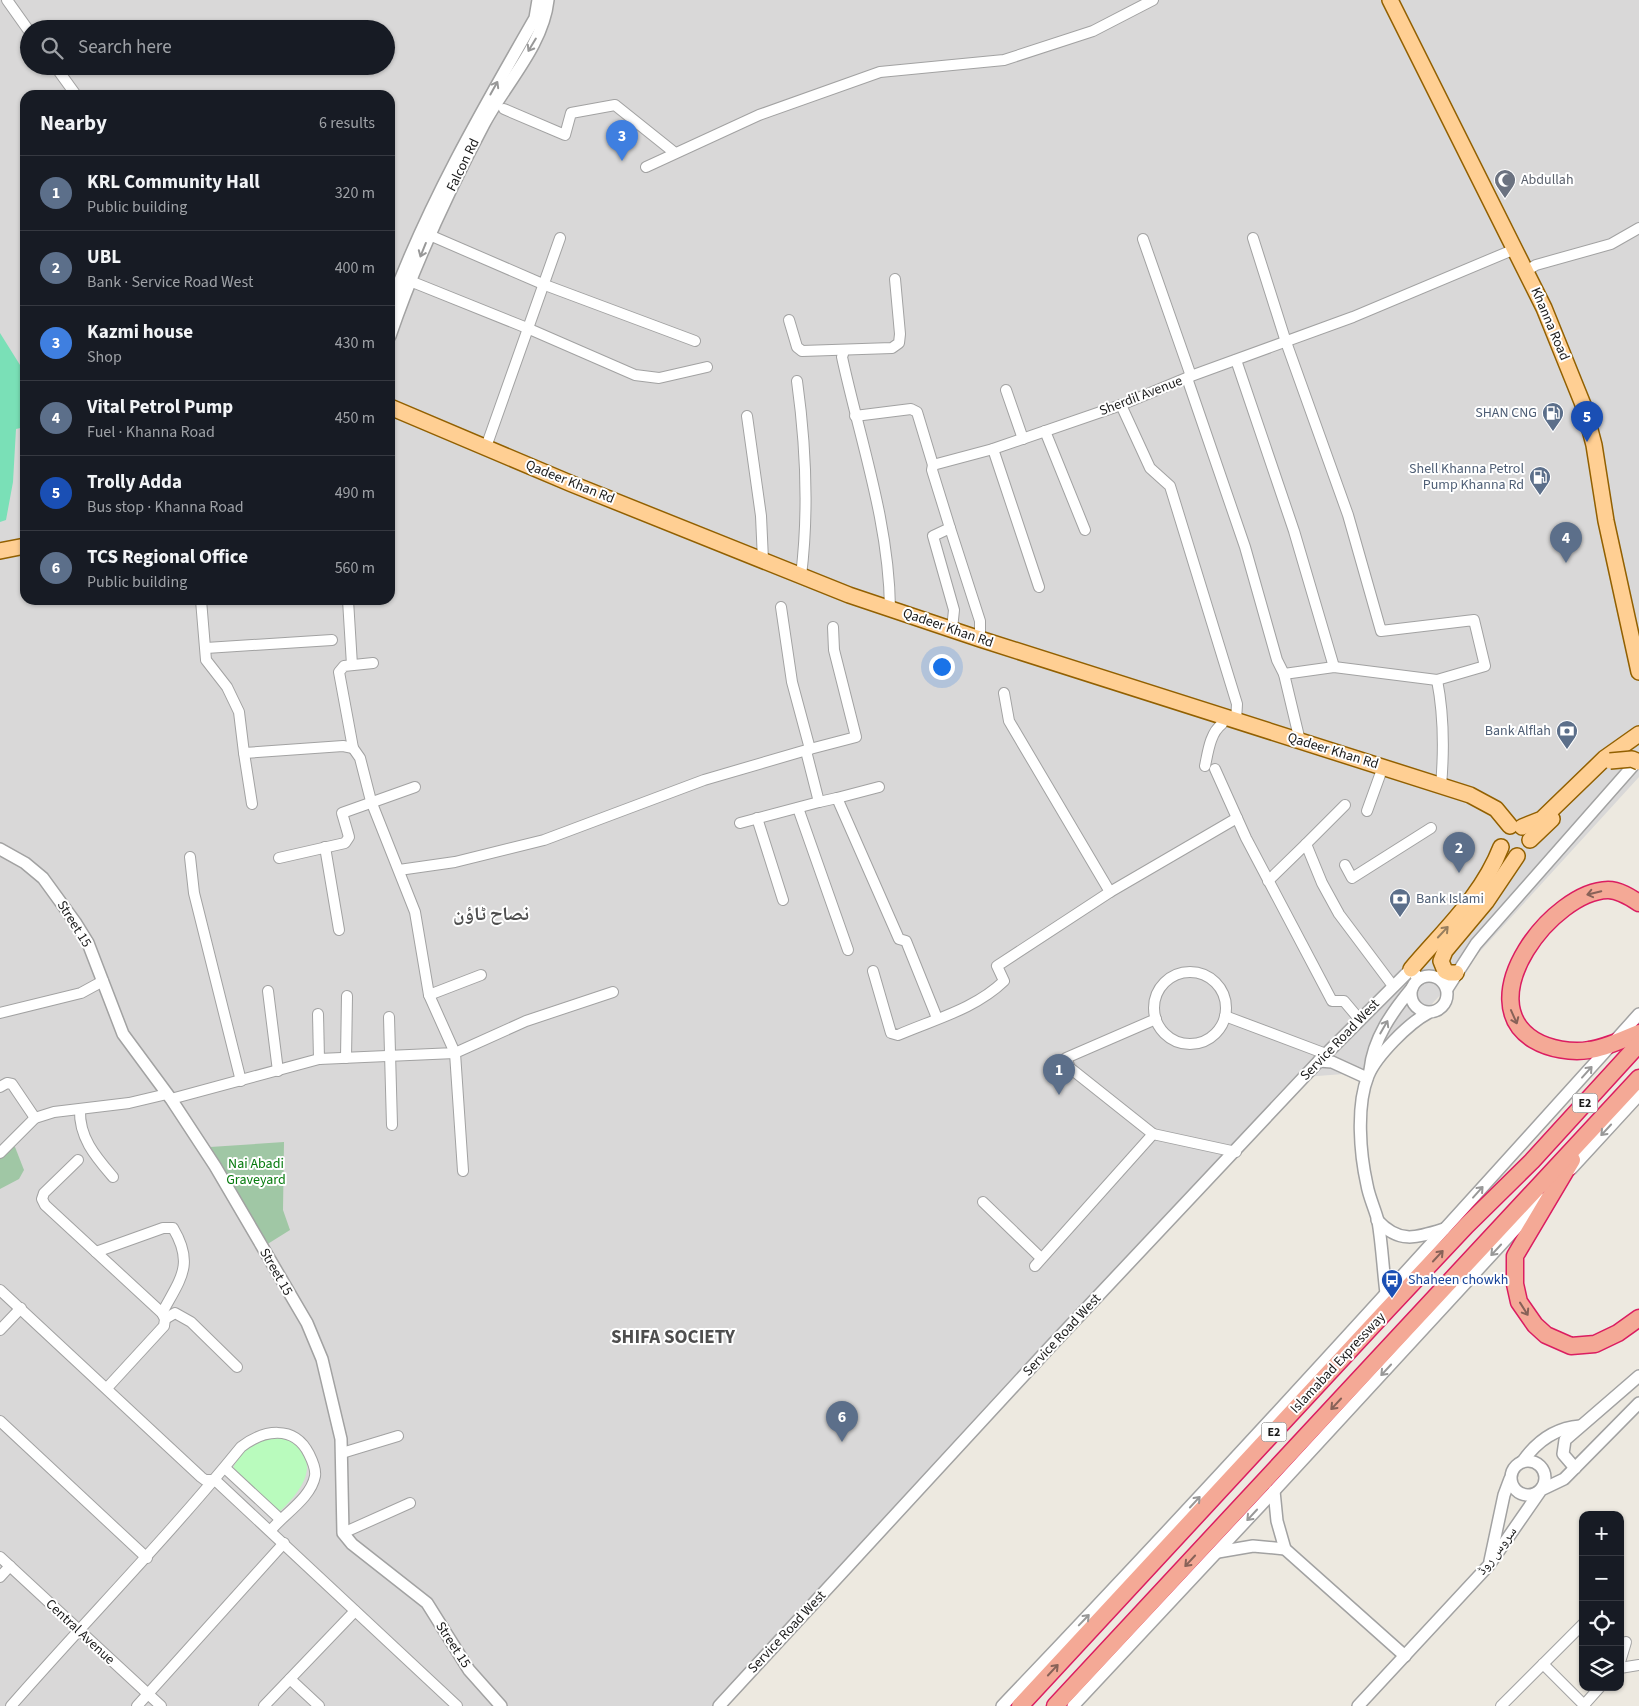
<!DOCTYPE html>
<meta charset="utf-8">
<style>
:root{--surface:#171b24;--page:#242831;--text:#f1f3f6;--muted:#9ea1a6;--line:#363941;--accent:#b45309}
body{margin:0;font-family:"Source Sans 3","Noto Naskh Arabic",sans-serif;background:var(--page);color:var(--text)}
.controls{position:absolute;right:15px;bottom:15px;display:grid;overflow:hidden;border-radius:10px;box-shadow:0 1px 4px #0004}
.controls button{width:45px;height:45px;display:grid;place-items:center;padding:0;border:0;border-bottom:1px solid var(--line);background:var(--surface);color:var(--text);font:25px sans-serif}
.you{position:absolute;left:941px;top:666px;width:18px;height:18px;margin:-12px;border:4px solid #fff;border-radius:50%;background:#1a73e8;box-shadow:0 0 0 8px #1a73e833}
.badge{display:grid;place-items:center;width:32px;height:32px;border-radius:50%;background:var(--accent);color:#fff;font-size:16px;font-weight:700}
.pin{position:absolute;translate:-50% -41px;filter:drop-shadow(0 1px 2px #0008)}
.pin::after{content:'';position:absolute;top:26px;width:18px;height:15px;background:inherit;clip-path:polygon(0 0,100% 0,50% 100%)}
.list{margin:0;padding:0;list-style:none}
h2{display:flex;justify-content:space-between;align-items:center;height:65px;margin:0;padding:0 20px;font-size:21px}
h2 small{font-size:16px;font-weight:400;color:var(--muted)}
.list li{display:grid;grid-template-columns:32px 1fr auto;gap:15px;align-items:center;box-sizing:border-box;height:75px;padding:0 20px;border-top:1px solid var(--line)}
.list b{display:block;font-size:19px;white-space:nowrap}
.list p{margin:0;font-size:16px;white-space:nowrap;color:var(--muted)}
.list em{font-size:16px;font-style:normal;color:var(--muted)}
.icon{flex:none;width:28px;height:28px;fill:none;stroke:currentColor;stroke-width:2;stroke-linecap:round;stroke-linejoin:round}
.map{position:relative;flex:none;width:1639px;height:1706px;overflow:hidden}
.search{position:absolute;background:var(--surface);box-shadow:0 1px 4px #0004;left:20px;top:20px;width:375px;height:55px;display:flex;align-items:center;gap:12px;box-sizing:border-box;padding:0 18px;border-radius:28px;color:var(--muted);font-size:19px}
.panel{position:absolute;background:var(--surface);box-shadow:0 1px 4px #0004;left:20px;top:90px;width:375px;height:515px;border-radius:15px}
.map>svg:first-child{display:block}
</style>
<div class="map">
<svg width="1639" height="1706" viewBox="0 0 1639 1706">
<rect width="100%" height="100%" fill="#ede9e0"/>
<path fill="#d9d8d8" fill-rule="evenodd" d="M 0,0 L 1639,0 L 1639,777 L 1370,1072 L 1304,1077 L 718,1706 L 0,1706 ZM 29,29 L 386,29 L 386,66 L 29,66 ZM 25,95 L 390,95 L 390,600 L 25,600 Z"/>
<g fill="#a0c7a5">
<path d="M 284,1142 L 283,1210 L 290,1230 L 266,1245 L 210,1147 Z"/>
<path d="M 12,1147 L 15,1147 L 24,1170 L 19,1179 L 0,1189 L 0,1158 Z"/>
</g>
<path fill="#b9fbbd" d="M 283,1437 C 325,1458 304,1489 279,1512 L 233,1469 C 236,1458 251,1440 263,1438 C 269,1436 277,1438 283,1437 Z"/>
<path fill="#7ae0b7" d="M 0,333 L 20,365 L 25,399 L 25,427 L 16,429 L 13,482 L 6,520 L 0,522 Z"/>
<g fill="none" stroke-linecap="round" stroke-linejoin="round">
<g stroke="#a2a2a2" stroke-width="12">
<g id="minor">
<path d="M 7,0 L 29,31"/>
<path d="M 55,66 L 76,95"/>
<path d="M 504,109 L 565,135 L 571,113 L 615,105 L 675,153"/>
<path d="M 646,167 L 759,115 L 880,72 L 1004,60 L 1093,31 L 1153,0"/>
<path d="M 434,237 L 545,285 L 695,341"/>
<path d="M 1253,238 L 1286,342 L 1348,515 L 1381,631 L 1474,620 L 1485,666 L 1437,680 L 1334,667 L 1284,674"/>
<path d="M 1143,239 L 1191,376"/>
<path d="M 1526,271 L 1536,265 L 1611,244 L 1639,228"/>
<path d="M 415,283 L 527,328 L 635,375 L 659,378 L 707,367"/>
<path d="M 789,320 L 797,347 L 802,351 L 892,348 L 899,343 L 900,334 L 895,279"/>
<path d="M 844,351 L 842,357 C 860,440 889,522 890,608"/>
<path d="M 1236,360 L 1294,531 L 1334,667"/>
<path d="M 1187,378 L 1245,547 L 1277,660 L 1284,674 L 1300,741"/>
<path d="M 797,381 C 806,446 809,511 801,576"/>
<path d="M 1006,390 L 1023,439"/>
<path d="M 1121,405 L 1150,468 L 1170,486 L 1237,704 L 1236,721"/>
<path d="M 747,416 L 761,516 L 763,560"/>
<path d="M 855,416 L 911,409 L 917,412 L 933,465"/>
<path d="M 1045,431 L 1085,530"/>
<path d="M 486,447 L 560,238"/>
<path d="M 993,449 L 1039,587"/>
<path d="M 950,528 L 980,621 L 980,639"/>
<path d="M 201,600 L 206,660 L 227,687 L 239,712 L 244,753 L 343,746 L 353,748"/>
<path d="M 348,600 L 352,665"/>
<path d="M 952,629 L 954,610 L 933,536 L 950,528 L 932,470 L 933,465 L 993,449 L 1121,405 L 1191,376 L 1353,317 L 1515,249"/>
<path d="M 206,648 L 332,640"/>
<path d="M 1437,680 C 1444,715 1444,751 1441,786"/>
<path d="M 1004,693 L 1009,721 L 1110,892"/>
<path d="M 810,749 L 856,737 L 834,650 L 833,627"/>
<path d="M 806,751 L 819,802 L 837,798 L 899,939 L 906,941 L 937,1018"/>
<path d="M 244,753 L 252,804"/>
<path d="M 1205,766 C 1208,752 1210,733 1222,724"/>
<path d="M 1215,769 L 1246,838 L 1332,1001 L 1344,1001 L 1360,1020"/>
<path d="M 837,798 L 879,787"/>
<path d="M 1345,805 L 1306,844 L 1322,883 L 1339,914 L 1393,986"/>
<path d="M 798,808 L 848,950"/>
<path d="M 1367,811 L 1380,775"/>
<path d="M 757,818 L 783,900"/>
<path d="M 740,823 L 819,802"/>
<path d="M 325,847 L 339,930"/>
<path d="M 190,857 L 194,893 L 241,1081"/>
<path d="M 279,858 L 345,843 L 349,837 L 342,813 L 415,787"/>
<path d="M 1345,865 L 1352,878 L 1431,828"/>
<path d="M 399,870 L 455,862 L 544,840 L 704,780 L 810,749 L 792,682 L 781,607"/>
<path d="M 1268,881 L 1306,844"/>
<path d="M 873,971 L 891,1033 L 898,1035 C 935,1019 975,1009 1004,981 L 997,966 L 1110,892 L 1237,818"/>
<circle cx="1190" cy="1008" r="36"/>
<path d="M 268,991 L 278,1071"/>
<path d="M 429,995 L 481,975"/>
<path d="M 0,1013 L 81,993 L 103,981"/>
<path d="M 318,1014 L 319,1059"/>
<path d="M 1225,1016 L 1326,1054"/>
<path d="M 389,1017 L 392,1125"/>
<path d="M 346,1058 L 347,996"/>
<path d="M 0,1087 L 7,1083 L 12,1084 L 35,1118"/>
<path d="M 171,1099 L 319,1059 L 455,1053 L 429,995 L 415,912 L 371,801 L 360,758 L 353,748 L 339,672 L 344,666 L 373,663"/>
<path d="M 80,1110 C 79,1138 96,1157 113,1177"/>
<path d="M 1153,1134 L 1070,1068 L 1066,1058 L 1156,1019"/>
<path d="M 0,1153 L 35,1118 L 54,1112 L 129,1103 L 167,1094"/>
<path d="M 78,1160 L 44,1193 L 42,1199 L 45,1205 L 162,1313 L 165,1319 L 164,1326 L 107,1388"/>
<path d="M 463,1171 L 455,1053 L 526,1021 L 613,992"/>
<path d="M 983,1202 L 1041,1258"/>
<path d="M 96,1252 L 163,1228 L 173,1228 C 195,1265 180,1279 162,1313"/>
<path d="M 1035,1266 L 1153,1134 L 1236,1152"/>
<path d="M 0,1290 L 201,1477 L 205,1480 L 215,1480 L 457,1706"/>
<path d="M 165,1319 L 175,1313 L 191,1322 L 237,1367"/>
<path d="M 0,1330 L 21,1308"/>
<path d="M 0,1421 L 147,1558"/>
<path d="M 342,1453 L 398,1436"/>
<path d="M 225,1468 L 280,1519"/>
<path d="M 343,1533 L 410,1503"/>
<path d="M 0,1557 L 161,1706"/>
<path d="M 0,1577 L 10,1566"/>
<path d="M 1620,1662 L 1626,1642"/>
<path d="M 1543,1664 L 1585,1706"/>
<path d="M 1620,1668 L 1639,1665"/>
<path d="M 290,1679 L 319,1706"/>
<path d="M 11,1706 C 87,1619 168,1537 241,1447 C 263,1430 294,1424 309,1454 C 312,1460 316,1470 315,1476 C 311,1498 284,1514 271,1530"/>
<path d="M 137,1706 L 284,1543"/>
<path d="M 264,1706 L 355,1611"/>
<path d="M 1501,1706 L 1583,1624"/>
<path d="M 1583,1706 L 1600,1687"/>
</g>
</g>
<g stroke="#a2a2a2" stroke-width="14">
<g id="tertiary">
<path d="M 390,306 C 428,204 481,112 535,18 L 538,0"/>
<path d="M 390,336 C 415,263 448,192 484,124 C 505,84 543,46 548,0"/>
<path d="M 0,849 L 25,863 L 43,878 L 75,922 L 88,943 L 123,1034 L 171,1099 L 215,1166 L 307,1323 L 322,1359 L 341,1439 L 343,1533 L 352,1544 L 427,1603 L 469,1670 L 501,1706"/>
<circle cx="1429" cy="994" r="18"/>
<path d="M 1447,989 L 1476,944 L 1639,759"/>
<path d="M 1319,1061 L 1332,1062 L 1367,1078"/>
<path d="M 1370,1070 C 1373,1039 1392,1012 1412,988"/>
<path d="M 1571,1169 L 1639,1095"/>
<path d="M 1377,1220 C 1399,1244 1416,1238 1444,1229"/>
<path d="M 1386,1293 C 1383,1269 1382,1245 1378,1221 C 1375,1209 1369,1197 1367,1185 C 1360,1154 1356,1106 1368,1076 C 1376,1056 1409,1023 1428,1013"/>
<circle cx="1528" cy="1478" r="17"/>
<path d="M 1523,1461 C 1537,1441 1555,1428 1580,1426"/>
<path d="M 1575,1468 L 1563,1454 L 1565,1440 L 1639,1376"/>
<path d="M 1274,1491 L 1277,1521 L 1285,1549 L 1405,1656"/>
<path d="M 1218,1552 L 1253,1546 L 1285,1549"/>
<path d="M 1490,1561 L 1504,1495 L 1510,1479"/>
<path d="M 719,1706 L 1050,1347 L 1319,1061 L 1411,969 L 1419,979"/>
<path d="M 1002,1706 C 1219,1479 1429,1247 1639,1014"/>
<path d="M 1073,1706 L 1274,1491 L 1543,1199"/>
<path d="M 1358,1706 L 1489,1565 L 1541,1490 L 1564,1479 L 1639,1403"/>
</g>
</g>
<g stroke="#926000" stroke-width="18">
<g id="primary">
<path d="M 1390,0 L 1544,308 L 1584,407 L 1594,445 L 1606,521 L 1639,672"/>
<path d="M 390,407 L 572,484 L 849,595 L 980,639 L 1470,795 L 1496,809 L 1510,826"/>
<path d="M 0,551 L 25,546"/>
<path d="M 1522,827 L 1542,819 L 1605,758 L 1639,734"/>
<path d="M 1530,840 L 1552,819"/>
<path d="M 1411,969 C 1444,930 1482,896 1501,847"/>
<path d="M 1456,973 L 1450,973 L 1445,971 L 1441,961 L 1445,951 L 1486,902 L 1517,856"/>
</g>
</g>
<g stroke="#db1d61" stroke-width="19">
<g id="trunk">
<path d="M 1639,903 C 1630,897 1619,890 1608,890 C 1553,891 1469,1000 1534,1040 C 1549,1049 1572,1053 1589,1050 C 1606,1048 1623,1039 1639,1033"/>
<path d="M 1572,1160 L 1515,1256 L 1515,1284 L 1519,1302 L 1535,1325 L 1546,1335 L 1571,1346 L 1595,1344 L 1618,1333 L 1639,1318"/>
<path d="M 1020,1706 L 1387,1310 L 1466,1226 L 1532,1161 L 1639,1044"/>
<path d="M 1055,1706 L 1639,1078"/>
</g>
</g>
<use href="#minor" stroke="#fff" stroke-width="10"/>
<use href="#tertiary" stroke="#fff" stroke-width="11"/>
<use href="#primary" stroke="#ffcf93" stroke-width="15"/>
<use href="#trunk" stroke="#f4a996" stroke-width="16"/>
<g stroke="#926000" stroke-width="18" stroke-linecap="butt">
<path id="primary-bridge" d="M 1610,761 L 1632,759 L 1639,762"/>
</g>
<use href="#primary-bridge" stroke="#ffcf93" stroke-width="15"/>
</g>
<defs><path id="oneway-shaft" d="M-6 0H5M1.5-3L5.5 0L1.5 3" fill="none" stroke-width="1.6" stroke-linecap="round" stroke-linejoin="round" transform="scale(1.25)"/></defs>
<g stroke="#989898">
<use href="#oneway-shaft" transform="translate(532 45) rotate(121)"/>
<use href="#oneway-shaft" transform="translate(494 88) rotate(-61)"/>
<use href="#oneway-shaft" transform="translate(423 250) rotate(112)"/>
<use href="#oneway-shaft" transform="translate(1384 1027) rotate(-60)"/>
<use href="#oneway-shaft" transform="translate(1587 1072) rotate(-48)"/>
<use href="#oneway-shaft" transform="translate(1606 1130) rotate(133)"/>
<use href="#oneway-shaft" transform="translate(1478 1192) rotate(-48)"/>
<use href="#oneway-shaft" transform="translate(1496 1250) rotate(133)"/>
<use href="#oneway-shaft" transform="translate(1386 1370) rotate(133)"/>
<use href="#oneway-shaft" transform="translate(1195 1502) rotate(-47)"/>
<use href="#oneway-shaft" transform="translate(1252 1515) rotate(133)"/>
<use href="#oneway-shaft" transform="translate(1084 1620) rotate(-46)"/>
</g>
<g stroke="#886258">
<use href="#oneway-shaft" transform="translate(1594 893) rotate(166)"/>
<use href="#oneway-shaft" transform="translate(1514 1017) rotate(66)"/>
<use href="#oneway-shaft" transform="translate(1438 1256) rotate(-47)"/>
<use href="#oneway-shaft" transform="translate(1524 1309) rotate(58)"/>
<use href="#oneway-shaft" transform="translate(1336 1404) rotate(133)"/>
<use href="#oneway-shaft" transform="translate(1190 1561) rotate(133)"/>
<use href="#oneway-shaft" transform="translate(1053 1670) rotate(-47)"/>
</g>
<use stroke="#987e5d" href="#oneway-shaft" transform="translate(1443 932) rotate(-47)"/>
<defs>
<g id="mosque-pin" transform="scale(1.125)"><path d="M0 17L-7.5 6A9.5 9.5 0 1 1 7.5 6Z" fill="#6b7280" stroke="#fff"/><path d="M3.5-4.9A6 6 0 1 0 3.5 4.9A5 5 0 1 1 3.5-4.9Z" fill="#fff"/></g>
<g id="fuel-pin" transform="scale(1.125)"><path d="M0 17L-7.5 6A9.5 9.5 0 1 1 7.5 6Z" fill="#5c6f8a" stroke="#fff"/><path d="M-5.5-6h7V0h2V4h1.3V-2.5L3-4.5l.8-.8L6-3V5H2.5V1h-1V6h-7ZM-4.2-4.7v3.2H.2V-4.7Z" fill="#fff"/></g>
<g id="bank-pin" transform="scale(1.125)"><path d="M0 17L-7.5 6A9.5 9.5 0 1 1 7.5 6Z" fill="#5c6f8a" stroke="#fff"/><path d="M-6-4H6V4H-6ZM0-2.3a2.3 2.3 0 1 0 0 4.6a2.3 2.3 0 1 0 0-4.6Z" fill="#fff"/></g>
<g id="bus-pin" transform="scale(1.125)"><path d="M0 17L-7.5 6A9.5 9.5 0 1 1 7.5 6Z" fill="#1a4fb4" stroke="#fff"/><path d="M-5-6H5V4H4V6H2V4H-2V6H-4V4H-5ZM-3.5-4V0h7V-4ZM-3.5 1.2v1.5H-2V1.2ZM2 1.2v1.5H3.5V1.2Z" fill="#fff"/></g>
</defs>
<g fill-rule="evenodd">
<use href="#mosque-pin" x="1505" y="180"/>
<use href="#fuel-pin" x="1553" y="413"/>
<use href="#fuel-pin" x="1540" y="477"/>
<use href="#bank-pin" x="1567" y="731"/>
<use href="#bank-pin" x="1400" y="899"/>
<use href="#bus-pin" x="1392" y="1280"/>
</g>
<g text-anchor="middle" dominant-baseline="central" stroke-width="4" stroke-linejoin="round" paint-order="stroke">
<g fill="#fff" stroke="#5f5f5f" stroke-width="1">
<rect x="1572.5" y="1093.5" width="25" height="19" rx="4"/>
<rect x="1261.5" y="1422.5" width="25" height="19" rx="4"/>
</g>
<g font-size="12" font-weight="bold" fill="#1b1b1b">
<text x="1585" y="1103">E2</text>
<text x="1274" y="1432">E2</text>
</g>
<g font-size="14" fill="#1b1b1b" stroke="#fff">
<text transform="translate(463 165) rotate(-64)">Falcon Rd</text>
<text transform="translate(1550 324) rotate(67)">Khanna Road</text>
<text transform="translate(1141 396) rotate(-21)">Sherdil Avenue</text>
<text transform="translate(570 482) rotate(22)">Qadeer Khan Rd</text>
<text transform="translate(948 628) rotate(19)">Qadeer Khan Rd</text>
<text transform="translate(1333 751) rotate(17)">Qadeer Khan Rd</text>
<text transform="translate(74 924) rotate(58)">Street 15</text>
<text transform="translate(1340 1040) rotate(-46)">Service Road West</text>
<text transform="translate(276 1272) rotate(60)">Street 15</text>
<text transform="translate(1062 1335) rotate(-47)">Service Road West</text>
<text transform="translate(1338 1363) rotate(-47)">Islamabad Expressway</text>
<text transform="translate(1497 1551) rotate(-53)">سروس روڈ</text>
<text transform="translate(80 1632) rotate(43)">Central Avenue</text>
<text transform="translate(787 1632) rotate(-47)">Service Road West</text>
<text transform="translate(453 1645) rotate(57)">Street 15</text>
</g>
<g font-size="14" fill="#5b616d" stroke="#fff" text-anchor="start">
<text x="1521" y="180">Abdullah</text>
</g>
<g font-size="14" fill="#4e5e75" stroke="#fff" text-anchor="end">
<text x="1537" y="413">SHAN CNG</text>
<text x="1524" y="469">Shell Khanna Petrol<tspan x="1524" dy="16">Pump Khanna Rd</tspan></text>
<text x="1551" y="731">Bank Alflah</text>
<text x="1416" y="899" text-anchor="start">Bank Islami</text>
</g>
<g font-size="14" fill="#077b0f" stroke="#fff">
<text x="256" y="1164">Nai Abadi<tspan x="256" dy="16">Graveyard</tspan></text>
</g>
<g font-size="14" fill="#164399" stroke="#fff" text-anchor="start">
<text x="1408" y="1280">Shaheen chowkh</text>
</g>
<g font-size="19" font-weight="bold" fill="#4e4e4e" stroke="#fff">
<text x="491" y="914">نصاح ٹاؤن</text>
<text x="673" y="1337">SHIFA SOCIETY</text>
</g>
</g>
</svg>
<div class="controls">
<button>+</button>
<button>−</button>
<button><svg class="icon" aria-label="locate" viewBox="0 0 24 24"><circle cx="12" cy="12" r="6"/><path d="M12 2v4M12 18v4M2 12h4M18 12h4"/></svg></button>
<button><svg class="icon" aria-label="layers" viewBox="0 0 24 24"><path d="M12 4l9 5-9 5-9-5zM3 14l9 5 9-5"/></svg></button>
</div>
<div class="you"></div>
<div class="pin badge" style="left:1059px;top:1095px;background:#5c6f8a">1</div>
<div class="pin badge" style="left:1459px;top:873px;background:#5c6f8a">2</div>
<div class="pin badge" style="left:622px;top:161px;background:#3f7fe0">3</div>
<div class="pin badge" style="left:1566px;top:563px;background:#5c6f8a">4</div>
<div class="pin badge" style="left:1587px;top:442px;background:#1a4fb4">5</div>
<div class="pin badge" style="left:842px;top:1442px;background:#5c6f8a">6</div>
<div class="search"><svg class="icon" aria-label="search" viewBox="0 0 24 24"><circle cx="10" cy="10" r="6"/><path d="M15 15l6 6"/></svg>Search here</div>
<section class="panel">
<h2>Nearby<small>6 results</small></h2>
<ul class="list">
<li><span class="badge" style="background:#5c6f8a">1</span><div><b>KRL Community Hall</b><p>Public building</p></div><em>320 m</em></li>
<li><span class="badge" style="background:#5c6f8a">2</span><div><b>UBL</b><p>Bank · Service Road West</p></div><em>400 m</em></li>
<li><span class="badge" style="background:#3f7fe0">3</span><div><b>Kazmi house</b><p>Shop</p></div><em>430 m</em></li>
<li><span class="badge" style="background:#5c6f8a">4</span><div><b>Vital Petrol Pump</b><p>Fuel · Khanna Road</p></div><em>450 m</em></li>
<li><span class="badge" style="background:#1a4fb4">5</span><div><b>Trolly Adda</b><p>Bus stop · Khanna Road</p></div><em>490 m</em></li>
<li><span class="badge" style="background:#5c6f8a">6</span><div><b>TCS Regional Office</b><p>Public building</p></div><em>560 m</em></li>
</ul>
</section>
</div>
